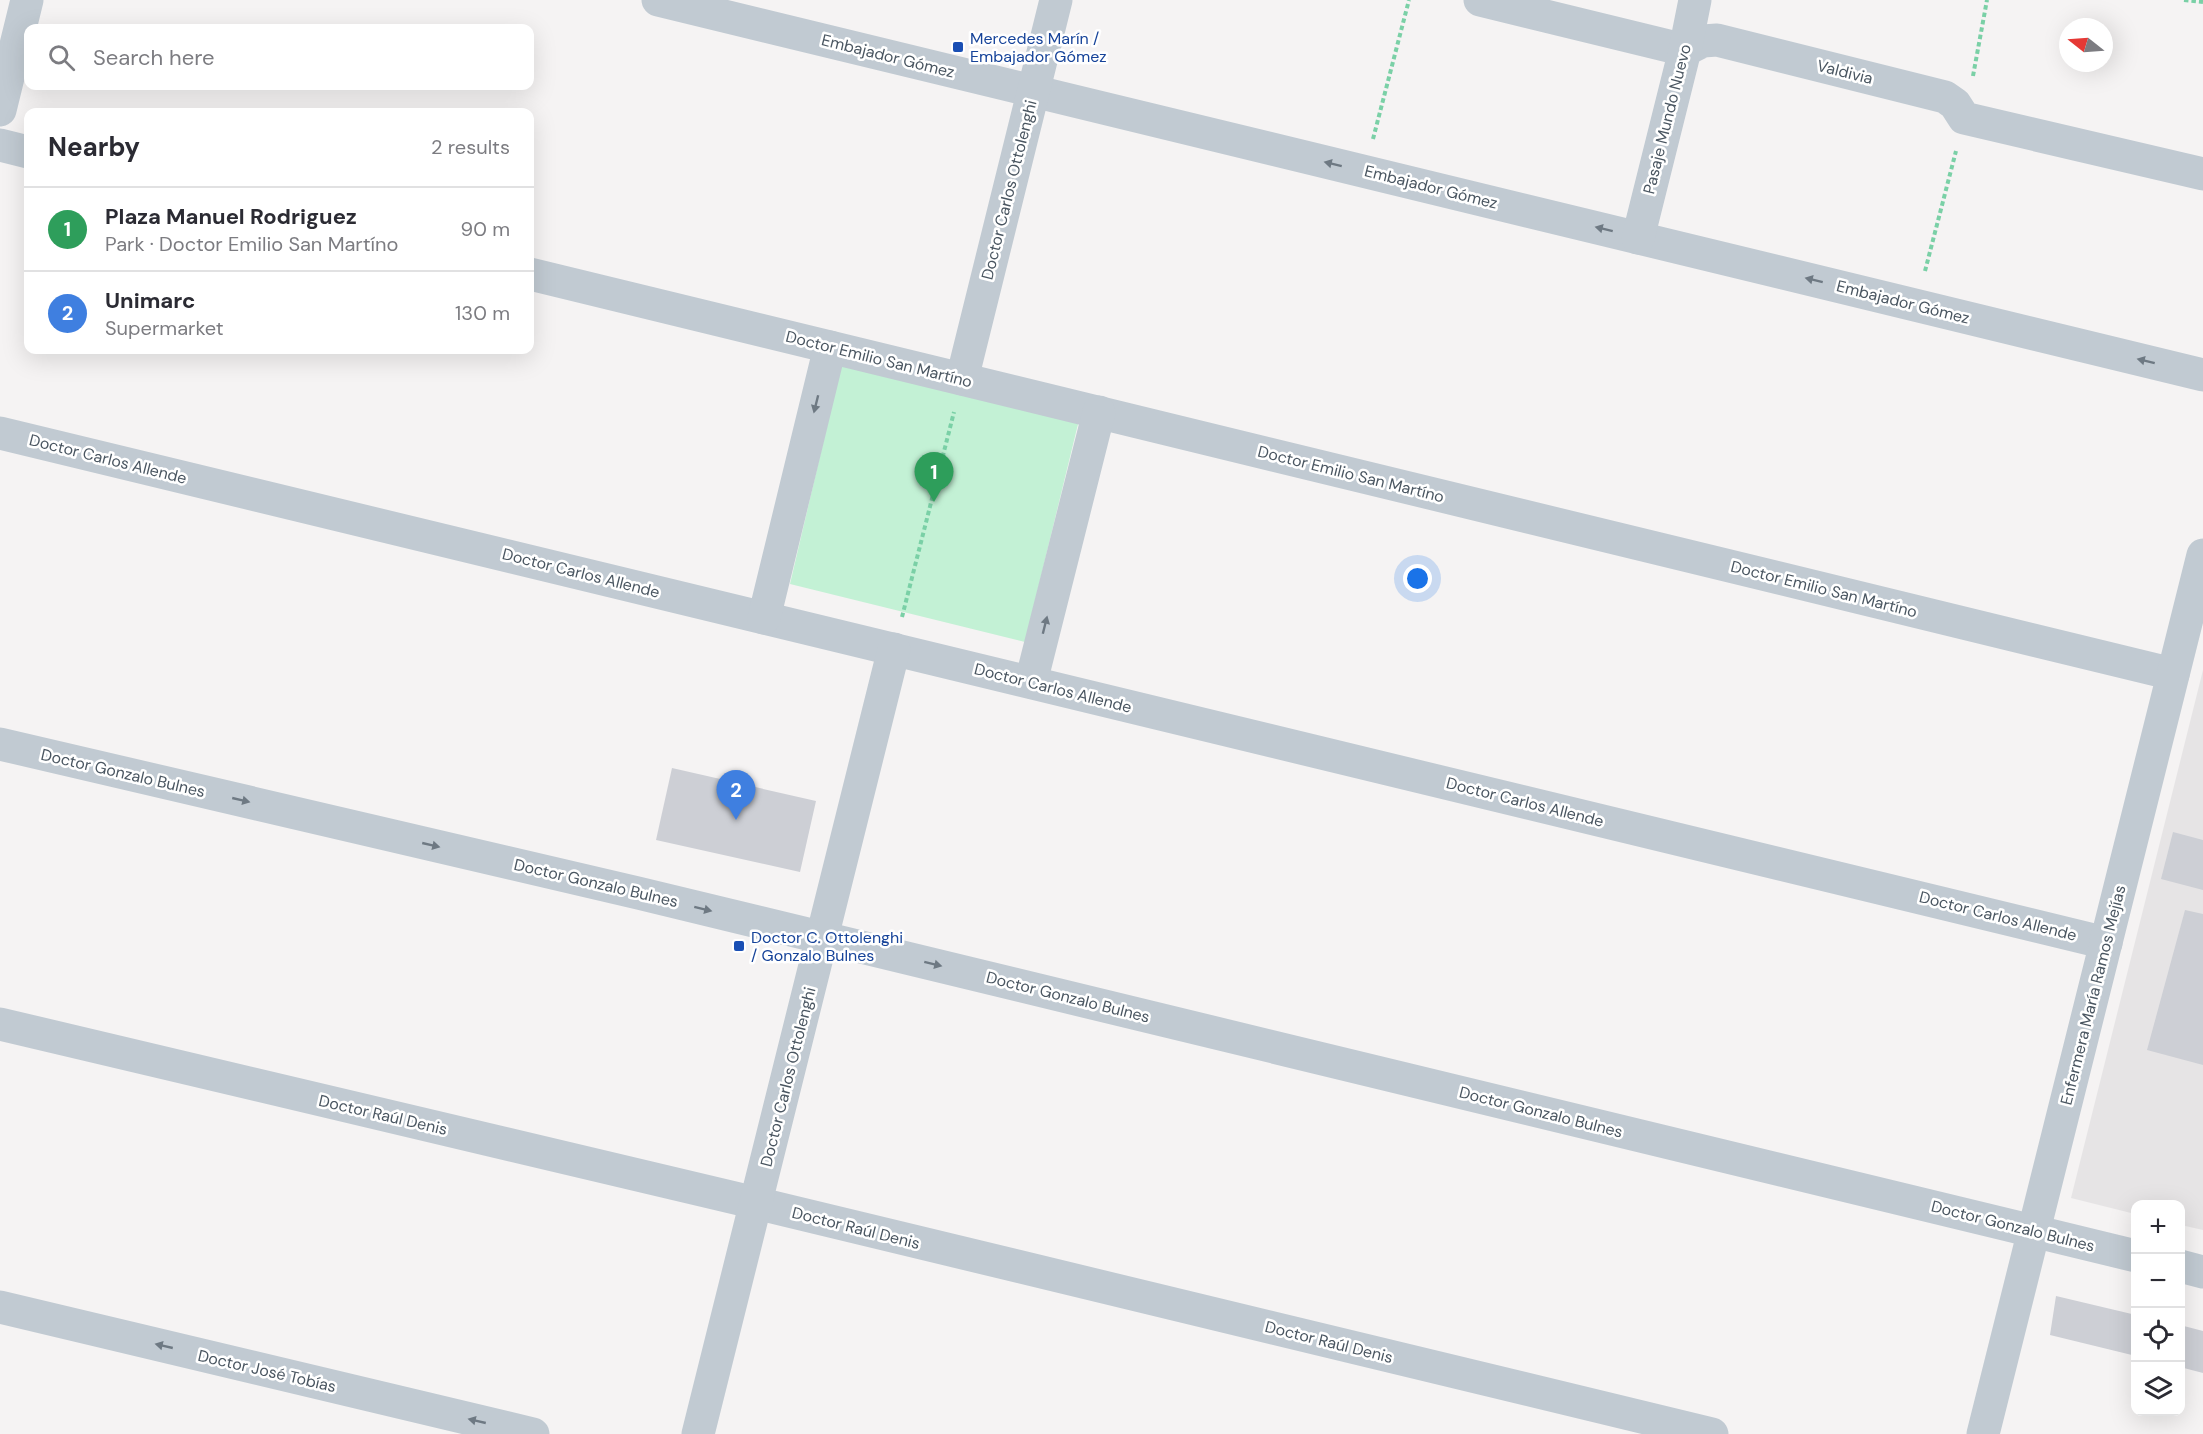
<!DOCTYPE html>
<meta charset="utf-8">
<style>
:root{--surface:#fff;--page:#f2f2f3;--text:#2b2b33;--muted:#7c7c81;--line:#e1e1e2;--accent:#111827}
body{margin:0;font-family:"DM Sans",sans-serif;background:var(--page);color:var(--text)}
.controls{position:absolute;right:18px;bottom:18px;display:grid;overflow:hidden;border-radius:12px;box-shadow:0 6px 24px #0002}
.controls button{width:54px;height:54px;display:grid;place-items:center;padding:0;border:0;border-bottom:2px solid var(--line);background:var(--surface);color:var(--text);font:30px sans-serif}
.compass{position:absolute;left:2059px;top:18px;width:54px;height:54px;border-radius:50%;background:var(--surface);box-shadow:0 6px 24px #0002;rotate:287deg}
.you{position:absolute;left:1418px;top:579px;width:21px;height:21px;margin:-15px;border:4px solid #fff;border-radius:50%;background:#1a73e8;box-shadow:0 0 0 9px #1a73e833}
.badge{display:grid;place-items:center;width:39px;height:39px;border-radius:50%;background:var(--accent);color:#fff;font-size:20px;font-weight:700}
.pin{position:absolute;translate:-50% -50px;filter:drop-shadow(0 2px 3px #0008)}
.pin::after{content:'';position:absolute;top:32px;width:21px;height:18px;background:inherit;clip-path:polygon(0 0,100% 0,50% 100%)}
.list{margin:0;padding:0;list-style:none}
h2{display:flex;justify-content:space-between;align-items:center;height:78px;margin:0;padding:0 24px;font-size:26px}
h2 small{font-size:20px;font-weight:400;color:var(--muted)}
.list li{display:grid;grid-template-columns:39px 1fr auto;gap:18px;align-items:center;box-sizing:border-box;height:84px;padding:0 24px;border-top:2px solid var(--line)}
.list b{display:block;font-size:22px;white-space:nowrap}
.list p{margin:0;font-size:20px;white-space:nowrap;color:var(--muted)}
.list em{font-size:20px;font-style:normal;color:var(--muted)}
.icon{flex:none;width:33px;height:33px;fill:none;stroke:currentColor;stroke-width:2;stroke-linecap:round;stroke-linejoin:round}
.map{position:relative;flex:none;width:2203px;height:1434px;overflow:hidden}
.search{position:absolute;background:var(--surface);box-shadow:0 6px 24px #0002;left:24px;top:24px;width:510px;height:66px;display:flex;align-items:center;gap:15px;box-sizing:border-box;padding:0 21px;border-radius:12px;color:var(--muted);font-size:22px}
.panel{position:absolute;background:var(--surface);box-shadow:0 6px 24px #0002;left:24px;top:108px;width:510px;height:246px;border-radius:12px}
.map>svg:first-child{display:block}
</style>
<div class="map">
<svg width="2203" height="1434" viewBox="0 0 2203 1434">
<rect width="100%" height="100%" fill="#f5f3f3"/>
<path fill="#e6e4e5" d="M 2203,670 L 2203,1230 L 2181,1225 L 2180,1204 L 2136,1204 L 2135,1214 L 2071,1198 Z"/>
<path fill="#c3f1d5" d="M 842,362 L 1079,420 L 1025,642 L 790,584 Z"/>
<g fill="#cdcfd5">
<path d="M 672,768 L 816,801 L 800,872 L 656,840 Z"/>
<path d="M 2173,832 L 2203,840 L 2203,890 L 2161,879 Z"/>
<path d="M 2185,910 L 2203,914 L 2203,1065 L 2147,1050 Z"/>
<path d="M 2056,1296 L 2136,1315 L 2136,1356 L 2050,1335 Z"/>
<path d="M 2180,1325 L 2203,1331 L 2203,1373 L 2180,1367 Z"/>
</g>
<g fill="none" stroke-linecap="round" stroke-linejoin="round">
<g stroke="#7ad0a6" stroke-width="4" stroke-dasharray="4.5 3" stroke-linecap="butt">
<path d="M 2184,0 L 2203,2"/>
<path d="M 1973,76 L 1987,0"/>
<path d="M 1373,139 L 1409,0"/>
<path d="M 1925,271 L 1956,151"/>
<path d="M 902,617 L 954,412"/>
</g>
<g stroke="#c1cad2" stroke-width="33">
<path d="M 658,0 L 2203,375"/>
<path d="M 1480,0 L 1685,50 L 1703,41 L 1717,40 L 1945,97 L 1955,104 L 1964,118 L 2203,174"/>
<path d="M 0,110 L 27,0"/>
<path d="M 0,145 L 28,152"/>
<path d="M 1638,238 L 1685,50 L 1695,0"/>
<path d="M 530,274 L 2173,674"/>
<path d="M 962,379 L 1056,0"/>
<path d="M 0,433 L 2106,943"/>
<path d="M 764,618 L 830,347"/>
<path d="M 1031,682 L 1099,412"/>
<path d="M 0,744 L 638,893 L 2136,1256"/>
<path d="M 0,1024 L 756,1203 L 1712,1434"/>
<path d="M 2180,1266 L 2203,1272"/>
<path d="M 0,1307 L 533,1434"/>
<path d="M 698,1434 L 894,649"/>
<path d="M 1983,1434 L 2203,555"/>
</g>
</g>
<defs><path id="oneway-solid" d="M-6-.8H1V-3.2L6.5 0L1 3.2V.8H-6Z" transform="scale(1.5)"/></defs>
<g fill="#6e7983">
<use href="#oneway-solid" transform="translate(1333 164) rotate(-166)"/>
<use href="#oneway-solid" transform="translate(1604 229) rotate(-166)"/>
<use href="#oneway-solid" transform="translate(1814 280) rotate(-166)"/>
<use href="#oneway-solid" transform="translate(2146 361) rotate(-166)"/>
<use href="#oneway-solid" transform="translate(816 404) rotate(104)"/>
<use href="#oneway-solid" transform="translate(1045 625) rotate(-76)"/>
<use href="#oneway-solid" transform="translate(241 800) rotate(13)"/>
<use href="#oneway-solid" transform="translate(431 845) rotate(13)"/>
<use href="#oneway-solid" transform="translate(703 909) rotate(14)"/>
<use href="#oneway-solid" transform="translate(933 964) rotate(14)"/>
<use href="#oneway-solid" transform="translate(164 1346) rotate(-167)"/>
<use href="#oneway-solid" transform="translate(477 1421) rotate(-167)"/>
</g>
<g fill="#1a4fb4" stroke="#fff" stroke-width="2">
<rect x="952" y="41" width="12" height="12" rx="3"/>
<rect x="733" y="940" width="12" height="12" rx="3"/>
</g>
<g text-anchor="middle" dominant-baseline="central" stroke-width="5" stroke-linejoin="round" paint-order="stroke">
<g font-size="16" fill="#164399" stroke="#fff" text-anchor="start">
<text x="970" y="38">Mercedes Marín /<tspan x="970" dy="18">Embajador Gómez</tspan></text>
<text x="751" y="937">Doctor C. Ottolenghi<tspan x="751" dy="18">/ Gonzalo Bulnes</tspan></text>
</g>
<g font-size="16" fill="#4a5661" stroke="#fff">
<text transform="translate(888 56) rotate(14)">Embajador Gómez</text>
<text transform="translate(1845 72) rotate(14)">Valdivia</text>
<text transform="translate(1667 119) rotate(-76)">Pasaje Mundo Nuevo</text>
<text transform="translate(1431 187) rotate(14)">Embajador Gómez</text>
<text transform="translate(1009 190) rotate(-76)">Doctor Carlos Ottolenghi</text>
<text transform="translate(1903 302) rotate(14)">Embajador Gómez</text>
<text transform="translate(879 359) rotate(14)">Doctor Emilio San Martíno</text>
<text transform="translate(108 459) rotate(14)">Doctor Carlos Allende</text>
<text transform="translate(1351 474) rotate(14)">Doctor Emilio San Martíno</text>
<text transform="translate(581 573) rotate(14)">Doctor Carlos Allende</text>
<text transform="translate(1824 589) rotate(14)">Doctor Emilio San Martíno</text>
<text transform="translate(1053 688) rotate(14)">Doctor Carlos Allende</text>
<text transform="translate(123 773) rotate(13)">Doctor Gonzalo Bulnes</text>
<text transform="translate(1525 802) rotate(14)">Doctor Carlos Allende</text>
<text transform="translate(596 883) rotate(13)">Doctor Gonzalo Bulnes</text>
<text transform="translate(1998 916) rotate(14)">Doctor Carlos Allende</text>
<text transform="translate(2093 995) rotate(-76)">Enfermera María Ramos Mejías</text>
<text transform="translate(1068 997) rotate(14)">Doctor Gonzalo Bulnes</text>
<text transform="translate(788 1077) rotate(-76)">Doctor Carlos Ottolenghi</text>
<text transform="translate(1541 1112) rotate(14)">Doctor Gonzalo Bulnes</text>
<text transform="translate(383 1115) rotate(13)">Doctor Raúl Denis</text>
<text transform="translate(2013 1226) rotate(14)">Doctor Gonzalo Bulnes</text>
<text transform="translate(856 1228) rotate(14)">Doctor Raúl Denis</text>
<text transform="translate(1329 1342) rotate(14)">Doctor Raúl Denis</text>
<text transform="translate(267 1371) rotate(13)">Doctor José Tobías</text>
</g>
</g>
</svg>
<div class="controls">
<button>+</button>
<button>−</button>
<button><svg class="icon" aria-label="locate" viewBox="0 0 24 24"><circle cx="12" cy="12" r="6"/><path d="M12 2v4M12 18v4M2 12h4M18 12h4"/></svg></button>
<button><svg class="icon" aria-label="layers" viewBox="0 0 24 24"><path d="M12 4l9 5-9 5-9-5zM3 14l9 5 9-5"/></svg></button>
</div>
<svg class="compass" viewBox="-18 -18 36 36"><path d="M0-13l5 13h-10z" fill="#e53935"/><path d="M0 13l5-13h-10z" fill="#7c7c81"/></svg>
<div class="you"></div>
<div class="pin badge" style="left:934px;top:502px;background:#2e9e5b">1</div>
<div class="pin badge" style="left:736px;top:820px;background:#3f7fe0">2</div>
<div class="search"><svg class="icon" aria-label="search" viewBox="0 0 24 24"><circle cx="10" cy="10" r="6"/><path d="M15 15l6 6"/></svg>Search here</div>
<section class="panel">
<h2>Nearby<small>2 results</small></h2>
<ul class="list">
<li><span class="badge" style="background:#2e9e5b">1</span><div><b>Plaza Manuel Rodriguez</b><p>Park · Doctor Emilio San Martíno</p></div><em>90 m</em></li>
<li><span class="badge" style="background:#3f7fe0">2</span><div><b>Unimarc</b><p>Supermarket</p></div><em>130 m</em></li>
</ul>
</section>
</div>
